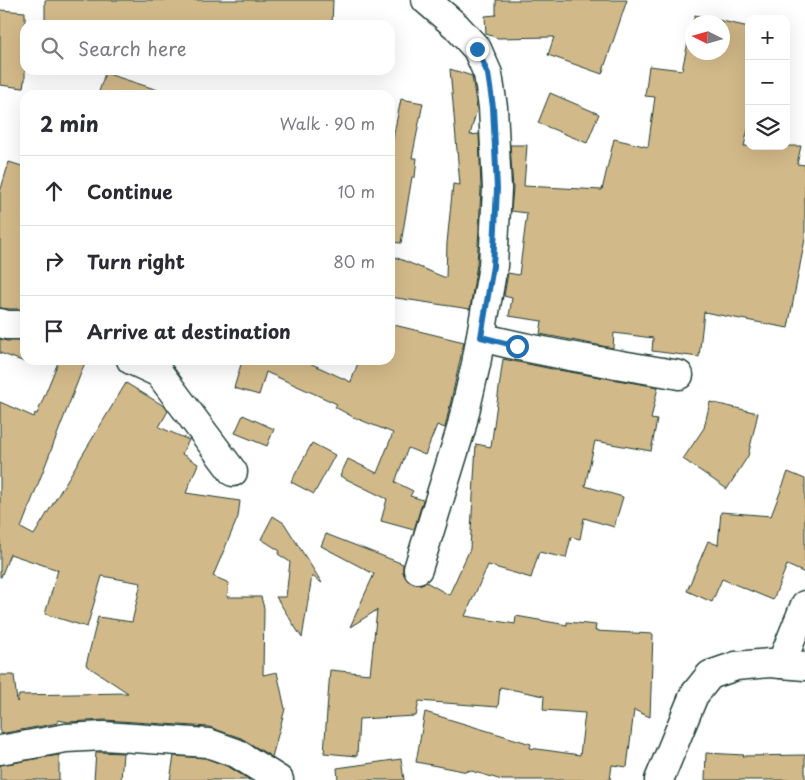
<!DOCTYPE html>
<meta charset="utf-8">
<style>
:root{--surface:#fff;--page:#f2f2f3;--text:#2b2b33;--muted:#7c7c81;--line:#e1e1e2}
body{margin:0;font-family:"Playpen Sans",sans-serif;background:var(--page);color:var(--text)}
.controls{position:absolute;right:15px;top:15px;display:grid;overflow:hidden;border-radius:10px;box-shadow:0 5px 20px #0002}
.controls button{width:45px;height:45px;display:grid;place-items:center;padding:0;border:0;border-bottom:1px solid var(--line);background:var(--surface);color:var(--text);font:25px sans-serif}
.compass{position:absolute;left:685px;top:15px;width:45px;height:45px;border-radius:50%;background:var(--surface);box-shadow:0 5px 20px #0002;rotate:275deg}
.stop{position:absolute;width:15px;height:15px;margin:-11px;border:4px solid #1f6fb2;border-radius:50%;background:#fff}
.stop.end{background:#1f6fb2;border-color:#fff;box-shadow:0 1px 5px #0008}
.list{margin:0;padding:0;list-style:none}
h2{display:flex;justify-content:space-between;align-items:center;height:65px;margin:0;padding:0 20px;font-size:21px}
h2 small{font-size:16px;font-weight:400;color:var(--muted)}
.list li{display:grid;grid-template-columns:32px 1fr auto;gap:15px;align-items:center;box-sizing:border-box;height:70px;padding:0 20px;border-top:1px solid var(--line)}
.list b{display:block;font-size:19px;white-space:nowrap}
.list em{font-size:16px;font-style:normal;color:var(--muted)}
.icon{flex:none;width:28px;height:28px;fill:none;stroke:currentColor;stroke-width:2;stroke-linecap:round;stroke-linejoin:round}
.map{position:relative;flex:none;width:805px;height:780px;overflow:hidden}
.search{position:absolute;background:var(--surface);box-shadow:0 5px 20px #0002;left:20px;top:20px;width:375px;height:55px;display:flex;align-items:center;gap:12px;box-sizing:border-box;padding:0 18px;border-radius:15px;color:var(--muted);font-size:19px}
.panel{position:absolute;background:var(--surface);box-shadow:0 5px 20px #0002;left:20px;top:90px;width:375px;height:275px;border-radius:15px}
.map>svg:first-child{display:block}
</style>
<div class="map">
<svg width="805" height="780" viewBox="0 0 805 780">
<rect width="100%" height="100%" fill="#fff"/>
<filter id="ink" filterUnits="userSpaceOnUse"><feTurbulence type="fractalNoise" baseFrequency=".02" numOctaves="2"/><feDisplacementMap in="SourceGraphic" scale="10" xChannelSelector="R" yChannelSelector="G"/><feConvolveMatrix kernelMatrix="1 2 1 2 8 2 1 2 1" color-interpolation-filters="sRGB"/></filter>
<g filter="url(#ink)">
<g fill="#d2b989" stroke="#1f3d34">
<path d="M 45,0 L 333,0 L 332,25 L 45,25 Z"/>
<path d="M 496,0 L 627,0 L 602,74 L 548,55 L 554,37 L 498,38 L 486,34 L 485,16 L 496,15 Z"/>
<path d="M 0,10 L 25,12 L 25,81 L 24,81 L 23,88 L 0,85 Z"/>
<path d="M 695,15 L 749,27 L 749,125 L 744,146 L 801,146 L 797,164 L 805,165 L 805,239 L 788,328 L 704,312 L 699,357 L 652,351 L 653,338 L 614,333 L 613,348 L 540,334 L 542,321 L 509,316 L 512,298 L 504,296 L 508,273 L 519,275 L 527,213 L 511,211 L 513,188 L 510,145 L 527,145 L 524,186 L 602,190 L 614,139 L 648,147 L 655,97 L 645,96 L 649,66 L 682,70 L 692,24 L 692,52 L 722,52 L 722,22 L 693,22 Z"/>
<path d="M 450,69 L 472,76 L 477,109 L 470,135 L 479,134 L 481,189 L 477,264 L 470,309 L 390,297 L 390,255 L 446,278 L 447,243 L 453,184 L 460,185 Z"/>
<path d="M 105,73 L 161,91 L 160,95 L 98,95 Z"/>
<path d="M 550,93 L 599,114 L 587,143 L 538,123 Z"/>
<path d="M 401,99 L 423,103 L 412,158 L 417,158 L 415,177 L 412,177 L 401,243 L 390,242 L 390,153 Z"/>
<path d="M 9,162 L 25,167 L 25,309 L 9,309 L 0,308 L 0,192 Z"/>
<path d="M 390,324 L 464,342 L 445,428 L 437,425 L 425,455 L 408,448 L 395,482 L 413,491 L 410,496 L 423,500 L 414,530 L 381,521 L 387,499 L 340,476 L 348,459 L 377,473 L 393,433 L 353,417 L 335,407 L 337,404 L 266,372 L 259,395 L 234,388 L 242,361 L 241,360 L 303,360 L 351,382 L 359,360 L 390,360 Z"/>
<path d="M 0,339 L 7,341 L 25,341 L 25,362 L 0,353 Z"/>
<path d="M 503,359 L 552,369 L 658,387 L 651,419 L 657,420 L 651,451 L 595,441 L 585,486 L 623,497 L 614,527 L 584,518 L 580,539 L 571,537 L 566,558 L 539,552 L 531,578 L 488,565 L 465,616 L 515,624 L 516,616 L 567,625 L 567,622 L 596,625 L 595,631 L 653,634 L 650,717 L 634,710 L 627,767 L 612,765 L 610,780 L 502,780 L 468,770 L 468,772 L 416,762 L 425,712 L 531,744 L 530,748 L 580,755 L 585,713 L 543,710 L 544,696 L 500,687 L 498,707 L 419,701 L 416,716 L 359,719 L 357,756 L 324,753 L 330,670 L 370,674 L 377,610 L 350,627 L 374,574 L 321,546 L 326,534 L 403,564 L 403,572 L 407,580 L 414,584 L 421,584 L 426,582 L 449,595 L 470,549 L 476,444 L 491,447 Z"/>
<path d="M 59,360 L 86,360 L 21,528 L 34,535 L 126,383 L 164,406 L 168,411 L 159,427 L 189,440 L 182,454 L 198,464 L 186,493 L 240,501 L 238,517 L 213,576 L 229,583 L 227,597 L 261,597 L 264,608 L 263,675 L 277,672 L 285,709 L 272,757 L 241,738 L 209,727 L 105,720 L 68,722 L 58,720 L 58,723 L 0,734 L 0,675 L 14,675 L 17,702 L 19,695 L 128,693 L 86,665 L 98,617 L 132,622 L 141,583 L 102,576 L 87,627 L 45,614 L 58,570 L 10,554 L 1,577 L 0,577 L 0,402 L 34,417 L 35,413 L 37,414 Z"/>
<path d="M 710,402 L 758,413 L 748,456 L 727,489 L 683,459 L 704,428 Z"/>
<path d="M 243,415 L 274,429 L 267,446 L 235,433 Z"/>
<path d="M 312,443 L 335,455 L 314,494 L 291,482 Z"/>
<path d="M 788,472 L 805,479 L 805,573 L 787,565 L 773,600 L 722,579 L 712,602 L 687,591 L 708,541 L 718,545 L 721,512 L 771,516 Z"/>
<path d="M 273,516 L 284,523 L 322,583 L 312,576 L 302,638 L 276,597 L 286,597 L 290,562 L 278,554 L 280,551 L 261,539 Z"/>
<path d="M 96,752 L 123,753 L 121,780 L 94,780 Z"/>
<path d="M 706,753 L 744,755 L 743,756 L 805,755 L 805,780 L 705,780 Z"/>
<path d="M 59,755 L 59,780 L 0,780 L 0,765 Z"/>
<path d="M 174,756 L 205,758 L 229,767 L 250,780 L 170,780 Z"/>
<path d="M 401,759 L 404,780 L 338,780 L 337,768 Z"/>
</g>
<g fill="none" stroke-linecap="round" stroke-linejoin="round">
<g stroke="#1f3d34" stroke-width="31">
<g id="minor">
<path d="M 0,323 L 7,325 L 25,325"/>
<path d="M 481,337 C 546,354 613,363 679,375"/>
<path d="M 131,360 L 159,373 L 233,472"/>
<path d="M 418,569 L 461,429 L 476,364 L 493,266 L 497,189 L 493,107 L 488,74 L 477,49 L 456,26 L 426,0"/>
<path d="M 781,664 L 805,605"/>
<path d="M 0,750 L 66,738 L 104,736 L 208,743 L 236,753 L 279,780"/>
<path d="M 659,780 L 694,695 L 710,675 L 736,666 L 770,663 L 805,666"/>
</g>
</g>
<use href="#minor" stroke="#fff" stroke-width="28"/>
</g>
</g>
<g fill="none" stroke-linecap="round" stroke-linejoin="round" filter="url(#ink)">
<path stroke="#1f6fb2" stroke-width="6" d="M 477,49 L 488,74 L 493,107 L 497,189 L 493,266 L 481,337 L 517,346"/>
</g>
</svg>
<div class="controls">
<button>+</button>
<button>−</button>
<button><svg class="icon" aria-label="layers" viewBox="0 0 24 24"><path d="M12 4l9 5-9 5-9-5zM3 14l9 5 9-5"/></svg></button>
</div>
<svg class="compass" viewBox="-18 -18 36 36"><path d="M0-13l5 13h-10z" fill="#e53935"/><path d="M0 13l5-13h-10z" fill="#7c7c81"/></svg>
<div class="stop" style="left:517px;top:346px"></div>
<div class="stop end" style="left:477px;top:49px"></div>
<div class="search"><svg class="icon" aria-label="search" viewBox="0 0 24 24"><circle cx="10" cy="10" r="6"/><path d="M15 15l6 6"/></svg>Search here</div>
<section class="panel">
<h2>2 min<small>Walk · 90 m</small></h2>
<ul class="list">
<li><svg class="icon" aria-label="ahead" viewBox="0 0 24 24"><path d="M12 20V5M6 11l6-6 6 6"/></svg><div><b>Continue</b></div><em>10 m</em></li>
<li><svg class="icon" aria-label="right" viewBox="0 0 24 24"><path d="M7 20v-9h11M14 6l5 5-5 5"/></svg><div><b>Turn right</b></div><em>80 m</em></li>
<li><svg class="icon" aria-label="arrive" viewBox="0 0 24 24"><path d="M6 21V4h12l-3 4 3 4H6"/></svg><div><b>Arrive at destination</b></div></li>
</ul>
</section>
</div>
